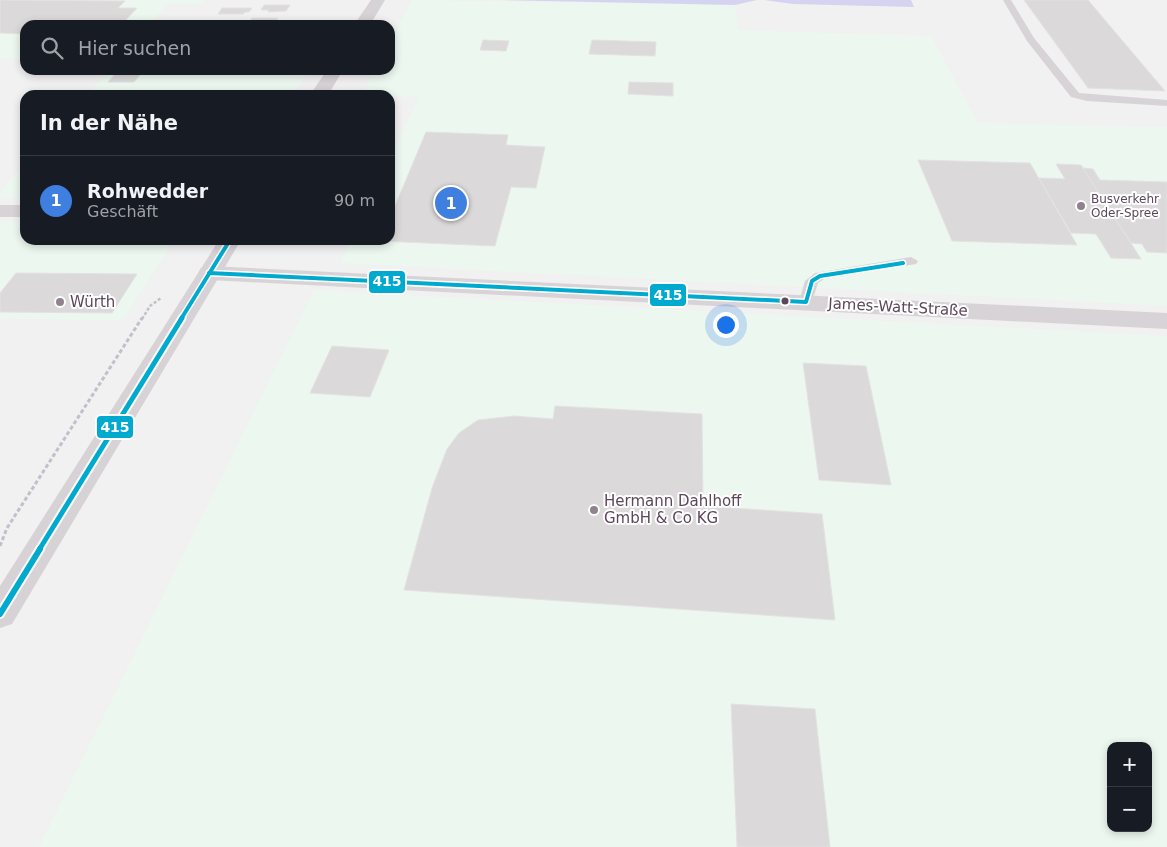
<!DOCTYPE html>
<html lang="de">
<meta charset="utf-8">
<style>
:root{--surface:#171b24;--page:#20242c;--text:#f1f3f6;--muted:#9ea1a6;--line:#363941;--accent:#90828f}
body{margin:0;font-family:"DejaVu Sans",sans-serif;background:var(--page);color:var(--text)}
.controls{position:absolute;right:15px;bottom:15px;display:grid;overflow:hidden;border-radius:10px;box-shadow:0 2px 8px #0003}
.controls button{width:45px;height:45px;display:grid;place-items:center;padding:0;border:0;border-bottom:1px solid var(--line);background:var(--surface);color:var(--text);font:25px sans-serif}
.you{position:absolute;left:725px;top:324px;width:18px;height:18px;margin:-12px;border:4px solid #fff;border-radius:50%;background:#1a73e8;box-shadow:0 0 0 8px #1a73e833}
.badge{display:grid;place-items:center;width:32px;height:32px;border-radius:50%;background:var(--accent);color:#fff;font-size:16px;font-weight:700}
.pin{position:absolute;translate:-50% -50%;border:2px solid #fff;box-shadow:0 1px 5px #0006}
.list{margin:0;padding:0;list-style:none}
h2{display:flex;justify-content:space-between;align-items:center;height:65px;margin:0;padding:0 20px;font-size:21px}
h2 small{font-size:16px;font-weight:400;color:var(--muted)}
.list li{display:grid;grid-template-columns:32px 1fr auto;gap:15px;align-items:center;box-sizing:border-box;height:90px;padding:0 20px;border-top:1px solid var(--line)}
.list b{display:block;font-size:19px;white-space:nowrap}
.list p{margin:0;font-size:16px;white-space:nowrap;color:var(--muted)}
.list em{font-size:16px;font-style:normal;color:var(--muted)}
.icon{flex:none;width:28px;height:28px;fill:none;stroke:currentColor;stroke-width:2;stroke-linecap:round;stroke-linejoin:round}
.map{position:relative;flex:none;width:1167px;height:847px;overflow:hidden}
.search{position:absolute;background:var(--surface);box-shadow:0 2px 8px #0003;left:20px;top:20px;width:375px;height:55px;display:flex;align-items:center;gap:12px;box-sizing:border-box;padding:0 18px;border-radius:15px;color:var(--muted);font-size:19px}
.panel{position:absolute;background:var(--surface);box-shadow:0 2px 8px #0003;left:20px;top:90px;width:375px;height:155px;border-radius:15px}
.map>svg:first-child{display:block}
</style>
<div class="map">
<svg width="1167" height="847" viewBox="0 0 1167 847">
<rect width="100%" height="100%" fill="#f0f1f0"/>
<g fill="#ecf7ef" fill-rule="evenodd">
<path d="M 0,0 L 205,0 L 201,4 L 168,4 L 149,25 L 25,25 L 25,59 L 0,59 Z"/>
<path d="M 412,0 L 735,5 L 739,30 L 931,36 L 978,123 L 1167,127 L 1167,306 L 339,263 L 351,240 L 390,240 L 390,158 L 419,97 L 362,95 L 375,70 L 390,70 L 390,41 Z"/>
<path d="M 109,70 L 309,70 L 293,95 L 87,95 Z"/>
<path d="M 25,164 L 25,198 L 0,198 L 0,192 Z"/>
<path d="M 0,221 L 25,221 L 25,240 L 175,240 L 123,320 L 0,319 Z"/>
<path d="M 314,290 L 1167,336 L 1167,847 L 39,847 ZM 1111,746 L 1148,746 L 1148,828 L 1111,828 Z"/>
</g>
<g fill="#d4d4f0">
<path d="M 500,0 L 757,0 L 735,5 Z"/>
<path d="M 764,0 L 911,0 L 914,7 L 793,4 Z"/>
</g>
<g fill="#dcd9db" stroke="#e3e2e2">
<path d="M 0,0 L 125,1 L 118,8 L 137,8 L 121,25 L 25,25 L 25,34 L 0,33 Z"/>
<path d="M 1024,0 L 1088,0 L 1165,91 L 1088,88 Z"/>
<path d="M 264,5 L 290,5 L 286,11 L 268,12 L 269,10 L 261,10 Z"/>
<path d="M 222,8 L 252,8 L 249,12 L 245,12 L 243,14 L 218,14 Z"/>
<path d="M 252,18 L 278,18 L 274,25 L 248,25 Z"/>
<path d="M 483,40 L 509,41 L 506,51 L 480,50 Z"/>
<path d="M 592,40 L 656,42 L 655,56 L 589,54 Z"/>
<path d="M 119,70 L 144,70 L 134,82 L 108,82 Z"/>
<path d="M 629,82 L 673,83 L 673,96 L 628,94 Z"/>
<path d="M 426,132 L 508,135 L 506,145 L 545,147 L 536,188 L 511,187 L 495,246 L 380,241 L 390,240 L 390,218 Z"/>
<path d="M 918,160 L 1030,163 L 1077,245 L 952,241 Z"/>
<path d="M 1056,164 L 1081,165 L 1141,259 L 1111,258 L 1096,234 L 1071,233 L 1039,178 L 1065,179 Z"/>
<path d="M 1083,168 L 1093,169 L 1100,180 L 1167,182 L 1167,253 L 1147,252 L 1142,244 L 1131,243 Z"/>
<path d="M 16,273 L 137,274 L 112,313 L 0,312 L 0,293 Z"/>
<path d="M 332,346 L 389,350 L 370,397 L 310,393 Z"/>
<path d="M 803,363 L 866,366 L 891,485 L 819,480 Z"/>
<path d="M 555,406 L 702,414 L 703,506 L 822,514 L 835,620 L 404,590 L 432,488 L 447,449 L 459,433 L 478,420 L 514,416 L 553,419 Z"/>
<path d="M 731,704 L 815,709 L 830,847 L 737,847 Z"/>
</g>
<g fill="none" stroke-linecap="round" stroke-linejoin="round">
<path stroke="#c3bfcb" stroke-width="2.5" stroke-dasharray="3 2" stroke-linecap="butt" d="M 142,319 L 150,306 L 161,298"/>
<path stroke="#c3bfcb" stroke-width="3" stroke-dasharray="4 2.5" stroke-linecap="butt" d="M 0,546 L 7,528 L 142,318"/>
<g fill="#d8d3d7" fill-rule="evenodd">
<path d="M 1003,0 L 1011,0 L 1034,38 L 1079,93 L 1167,100 L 1167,106 L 1087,101 L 1071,97 L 1027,41 Z"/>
<path d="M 911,257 L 918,261 L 916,264 L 824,279 L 818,283 L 811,305 L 801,305 L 799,302 L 805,281 L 815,273 Z"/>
</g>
<g fill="#d8d3d7" fill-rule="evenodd">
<rect x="0" y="205" width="25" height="12"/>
<path d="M 209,266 L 1167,313 L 1167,329 L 209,280 L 201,278 L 198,273 L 201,268 Z"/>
</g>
<g fill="#d7d2d6" fill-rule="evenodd">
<path d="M 371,0 L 385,0 L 370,25 L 354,25 Z"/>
<path d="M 327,70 L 343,70 L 328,95 L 310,95 Z"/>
<path d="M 219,240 L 241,240 L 12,624 L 0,628 L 0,586 Z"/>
</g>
<g stroke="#fff" stroke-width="7">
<g id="bus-1-far2">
<path d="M 209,273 L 806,302 L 812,281 L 820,276 L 903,263"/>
<path d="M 181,319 L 230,240"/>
</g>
</g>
<g stroke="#fff" stroke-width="9">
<path id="bus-1-far1" d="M 39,550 L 182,318"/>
</g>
<g stroke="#fff" stroke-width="10">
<path id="bus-1" d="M 0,614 L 40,549"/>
</g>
<use href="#bus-1-far2" stroke="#00a9ce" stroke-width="4"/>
<use href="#bus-1-far1" stroke="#00a9ce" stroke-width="5"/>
<use href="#bus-1" stroke="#00a9ce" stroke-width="6"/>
</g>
<g fill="#90828f" stroke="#fff" stroke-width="2">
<circle cx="1081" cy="206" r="5"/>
<circle cx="60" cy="302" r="5"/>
<circle cx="594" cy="510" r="5"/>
</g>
<circle fill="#5d475b" stroke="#fff" stroke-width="2" cx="785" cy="301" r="4.5"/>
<g text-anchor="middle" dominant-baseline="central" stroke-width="4" stroke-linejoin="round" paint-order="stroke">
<g font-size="12" fill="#5d475b" stroke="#fff" text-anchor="start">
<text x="1091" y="199">Busverkehr<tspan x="1091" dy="14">Oder-Spree</tspan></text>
</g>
<g font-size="15" fill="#5d475b" stroke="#fff" text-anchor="start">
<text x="70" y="302">Würth</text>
<text x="604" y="501">Hermann Dahlhoff<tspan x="604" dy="17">GmbH &amp; Co KG</tspan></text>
</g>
<g font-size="15" fill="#5d475b" stroke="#fff">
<text transform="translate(898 307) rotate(3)">James-Watt-Straße</text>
</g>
</g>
<g stroke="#fff" stroke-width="2">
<rect x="368" y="270" width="38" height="24" rx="5" fill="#00a9ce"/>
<rect x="649" y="283" width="38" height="24" rx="5" fill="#00a9ce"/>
<rect x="96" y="415" width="38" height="24" rx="5" fill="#00a9ce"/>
</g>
<g font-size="14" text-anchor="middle" font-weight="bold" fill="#fff">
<text x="387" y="286">415</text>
<text x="668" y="300">415</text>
<text x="115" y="432">415</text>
</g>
</svg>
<div class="controls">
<button>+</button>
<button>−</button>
</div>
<div class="you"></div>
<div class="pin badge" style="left:451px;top:203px;background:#3f7fe0">1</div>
<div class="search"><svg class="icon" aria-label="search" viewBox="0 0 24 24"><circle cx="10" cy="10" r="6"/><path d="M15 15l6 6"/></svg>Hier suchen</div>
<section class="panel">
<h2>In der Nähe<small></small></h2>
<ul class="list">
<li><span class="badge" style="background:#3f7fe0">1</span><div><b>Rohwedder</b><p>Geschäft</p></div><em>90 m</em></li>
</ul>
</section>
</div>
